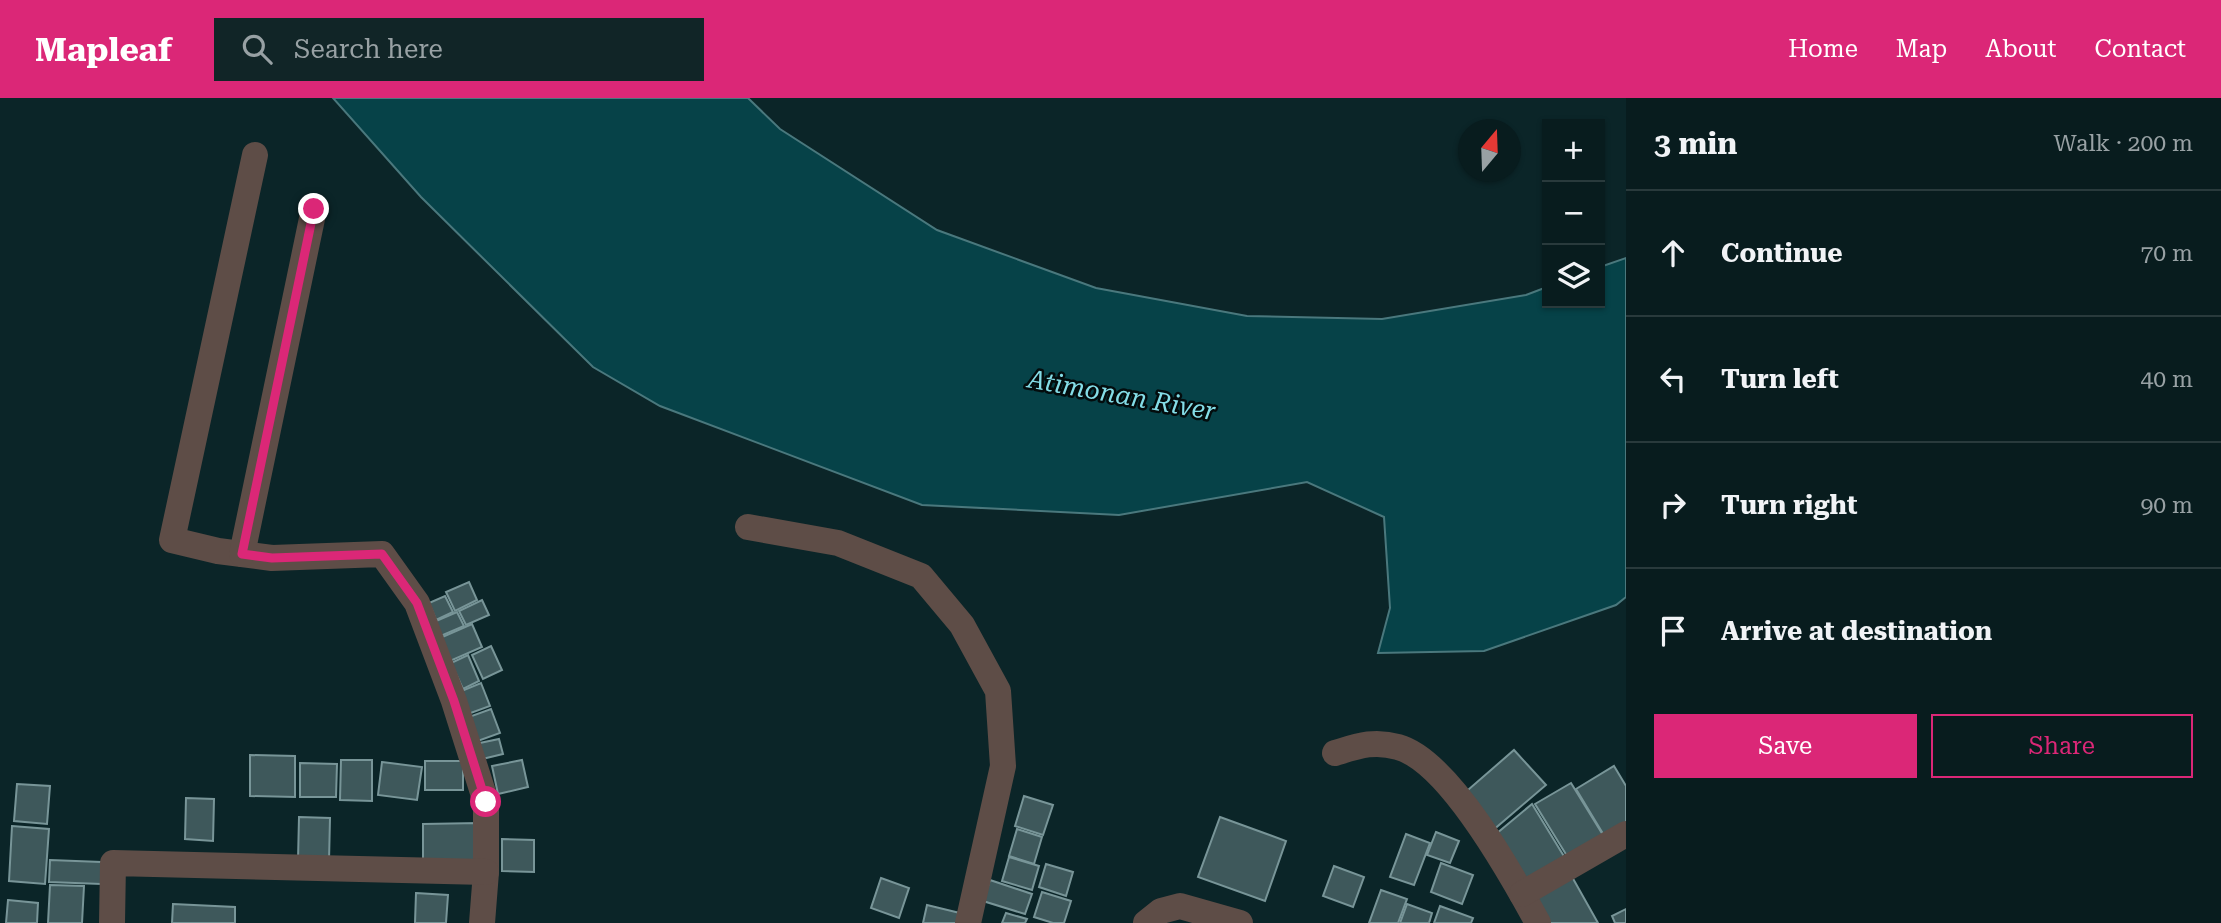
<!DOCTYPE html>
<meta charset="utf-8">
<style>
:root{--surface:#081c1e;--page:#112527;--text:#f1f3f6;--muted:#98a1a4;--line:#293a3c;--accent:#db2777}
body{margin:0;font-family:"Roboto Serif",serif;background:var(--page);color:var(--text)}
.controls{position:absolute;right:21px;top:21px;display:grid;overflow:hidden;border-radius:0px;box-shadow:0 2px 5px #0004}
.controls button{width:63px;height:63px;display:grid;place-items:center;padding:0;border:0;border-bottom:2px solid var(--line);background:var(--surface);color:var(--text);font:35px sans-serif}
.compass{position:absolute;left:1458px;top:21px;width:63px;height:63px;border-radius:50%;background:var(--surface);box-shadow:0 2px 5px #0004;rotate:19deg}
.stop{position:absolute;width:21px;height:21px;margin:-16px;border:5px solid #db2777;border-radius:50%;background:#fff}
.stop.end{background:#db2777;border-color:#fff;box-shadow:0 2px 7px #0008}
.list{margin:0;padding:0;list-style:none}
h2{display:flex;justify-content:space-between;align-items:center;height:91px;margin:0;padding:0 28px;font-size:30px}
h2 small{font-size:23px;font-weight:400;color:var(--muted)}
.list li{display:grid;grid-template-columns:46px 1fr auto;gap:21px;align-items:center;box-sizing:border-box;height:126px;padding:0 28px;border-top:2px solid var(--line)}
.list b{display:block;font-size:26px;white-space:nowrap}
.list em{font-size:23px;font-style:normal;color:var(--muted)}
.actions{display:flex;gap:14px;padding:21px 28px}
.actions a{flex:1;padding:16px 0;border:2px solid var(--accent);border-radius:0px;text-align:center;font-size:24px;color:var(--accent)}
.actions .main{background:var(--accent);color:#fff}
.icon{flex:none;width:38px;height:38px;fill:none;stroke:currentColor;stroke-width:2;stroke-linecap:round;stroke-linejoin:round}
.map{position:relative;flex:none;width:1626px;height:825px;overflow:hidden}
header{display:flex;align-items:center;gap:42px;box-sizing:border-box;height:98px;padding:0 35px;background:var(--accent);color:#fff}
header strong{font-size:33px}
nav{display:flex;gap:38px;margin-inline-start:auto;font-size:24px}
.search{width:490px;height:63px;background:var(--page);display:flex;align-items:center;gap:18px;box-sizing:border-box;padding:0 24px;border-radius:0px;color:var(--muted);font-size:26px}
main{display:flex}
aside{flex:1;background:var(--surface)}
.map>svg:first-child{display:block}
</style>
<header>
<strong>Mapleaf</strong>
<div class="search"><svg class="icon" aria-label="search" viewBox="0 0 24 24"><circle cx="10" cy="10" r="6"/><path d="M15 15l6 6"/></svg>Search here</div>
<nav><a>Home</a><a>Map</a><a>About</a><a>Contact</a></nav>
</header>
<main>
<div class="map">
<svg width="1626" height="825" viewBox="0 0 1626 825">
<rect width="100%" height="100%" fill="#0b2528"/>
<path fill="#064248" stroke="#4a787d" stroke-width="2" d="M 333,0 L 748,0 L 780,31 L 937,132 L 1096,190 L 1247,218 L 1382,221 L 1526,197 L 1547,189 L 1547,205 L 1600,205 L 1600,169 L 1626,160 L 1626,499 L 1616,507 L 1484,553 L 1378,555 L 1390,510 L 1384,419 L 1307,384 L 1119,417 L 922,407 L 660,308 L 593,269 L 421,99 Z"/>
<g fill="#3e585b" stroke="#789598" stroke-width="2">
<path d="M 469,484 L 477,502 L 455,513 L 446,494 Z"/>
<path d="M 445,498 L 453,514 L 436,522 L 429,505 Z"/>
<path d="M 482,502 L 489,517 L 466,527 L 459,513 Z"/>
<path d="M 457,514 L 464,528 L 436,540 L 429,526 Z"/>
<path d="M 472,526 L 482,549 L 450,563 L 440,540 Z"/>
<path d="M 491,548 L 502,572 L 483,581 L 472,557 Z"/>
<path d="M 468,557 L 479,583 L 463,591 L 451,565 Z"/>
<path d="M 481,585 L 490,608 L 468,616 L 459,594 Z"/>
<path d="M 491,611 L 500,635 L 475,644 L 466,620 Z"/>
<path d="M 499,641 L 503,656 L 474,663 L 470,647 Z"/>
<path d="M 1514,652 L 1546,687 L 1492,733 L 1461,698 Z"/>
<path d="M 250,657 L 295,658 L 295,699 L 250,698 Z"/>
<path d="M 341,662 L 372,662 L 372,703 L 340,702 Z"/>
<path d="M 522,662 L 528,689 L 498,696 L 492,668 Z"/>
<rect x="425" y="663" width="38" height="29"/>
<path d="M 382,664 L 422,669 L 417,702 L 378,697 Z"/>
<path d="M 300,665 L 337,666 L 336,699 L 300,699 Z"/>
<path d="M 1614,668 L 1626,688 L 1626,726 L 1605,739 L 1576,691 Z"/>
<path d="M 1571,685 L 1603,737 L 1567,758 L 1535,706 Z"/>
<path d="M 17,686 L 50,688 L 47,726 L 14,723 Z"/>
<path d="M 1024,698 L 1053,707 L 1043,737 L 1015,728 Z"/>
<path d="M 186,700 L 214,701 L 213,743 L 185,741 Z"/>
<path d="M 1532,706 L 1565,760 L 1526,783 L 1496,736 Z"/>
<path d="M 299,719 L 330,720 L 329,763 L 298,762 Z"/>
<path d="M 1220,719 L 1286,743 L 1265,803 L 1198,779 Z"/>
<path d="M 479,725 L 480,762 L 423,763 L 423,726 Z"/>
<path d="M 12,728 L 49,731 L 45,786 L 9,783 Z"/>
<path d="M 1017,731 L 1042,739 L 1034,766 L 1009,758 Z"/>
<path d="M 1436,734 L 1459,743 L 1450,765 L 1427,757 Z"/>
<path d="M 1406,736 L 1430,745 L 1414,787 L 1390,779 Z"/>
<path d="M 502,741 L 534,742 L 534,774 L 502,773 Z"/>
<path d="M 1009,759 L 1039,768 L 1032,792 L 1002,783 Z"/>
<path d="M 50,762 L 101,764 L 101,786 L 49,784 Z"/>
<path d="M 1441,765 L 1473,777 L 1462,806 L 1431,794 Z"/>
<path d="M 1046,766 L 1073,774 L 1066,798 L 1039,789 Z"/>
<path d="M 1334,768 L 1364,779 L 1353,809 L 1323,798 Z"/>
<path d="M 1571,777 L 1598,825 L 1544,825 L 1530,799 Z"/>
<path d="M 881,780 L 909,790 L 899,820 L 871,810 Z"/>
<path d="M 990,782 L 1032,796 L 1025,816 L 983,803 Z"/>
<path d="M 50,787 L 84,788 L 82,825 L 48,825 Z"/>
<path d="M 1381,792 L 1407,801 L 1398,825 L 1369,825 Z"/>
<path d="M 1042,794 L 1071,803 L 1064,825 L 1053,825 L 1034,819 Z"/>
<path d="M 416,795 L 448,797 L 446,825 L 415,825 Z"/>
<path d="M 8,802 L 38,805 L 37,825 L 6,825 Z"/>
<path d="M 173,806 L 235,809 L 235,825 L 172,825 Z"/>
<path d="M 1407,806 L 1432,815 L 1429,825 L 1400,825 Z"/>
<path d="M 927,807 L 964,816 L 962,825 L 923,825 Z"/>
<path d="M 1440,808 L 1473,820 L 1471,825 L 1434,825 Z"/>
<path d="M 1626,811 L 1626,825 L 1615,825 L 1612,818 Z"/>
<path d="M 1006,815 L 1027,821 L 1025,825 L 1002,825 Z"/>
</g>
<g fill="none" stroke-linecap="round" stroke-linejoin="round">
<g stroke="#5e4d47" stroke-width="26">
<path d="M 255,57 L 172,442 L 218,453 L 272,460 L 382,456 L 417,505 L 454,603 L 486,704 L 486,774 L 482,825"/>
<path d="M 748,429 L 838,445 L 921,478 L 962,527 L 998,593 L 1003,668 L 968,825"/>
<path d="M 242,456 L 314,111"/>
<path d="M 1335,655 C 1358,648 1374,642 1398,649 C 1449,663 1513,779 1538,825"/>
<path d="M 1522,796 L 1626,736"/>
<path d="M 112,825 L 113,765 L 486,774"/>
<path d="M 1146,825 L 1161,813 L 1180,808 L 1240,825"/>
</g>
</g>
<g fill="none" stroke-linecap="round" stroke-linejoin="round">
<path stroke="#db2777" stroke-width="9" d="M 314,111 L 242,456 L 272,460 L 382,456 L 417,505 L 454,603 L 486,704"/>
</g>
<g text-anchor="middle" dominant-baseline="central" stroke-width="5" stroke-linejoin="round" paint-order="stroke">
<g font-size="26" font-style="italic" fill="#84dde7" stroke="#030c0d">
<text transform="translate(1122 297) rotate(10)">Atimonan River</text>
</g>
</g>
</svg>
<div class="controls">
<button>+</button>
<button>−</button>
<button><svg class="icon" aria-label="layers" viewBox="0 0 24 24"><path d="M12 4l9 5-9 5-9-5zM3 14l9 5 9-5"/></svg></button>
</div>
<svg class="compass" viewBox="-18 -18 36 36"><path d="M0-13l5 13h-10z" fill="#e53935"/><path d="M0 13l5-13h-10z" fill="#98a1a4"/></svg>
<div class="stop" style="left:486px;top:704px"></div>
<div class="stop end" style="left:314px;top:111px"></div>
</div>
<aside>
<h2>3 min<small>Walk · 200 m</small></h2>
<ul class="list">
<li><svg class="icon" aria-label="ahead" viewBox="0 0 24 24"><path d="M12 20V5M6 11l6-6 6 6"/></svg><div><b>Continue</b></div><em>70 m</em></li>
<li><svg class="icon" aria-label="left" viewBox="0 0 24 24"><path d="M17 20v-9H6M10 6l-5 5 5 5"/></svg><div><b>Turn left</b></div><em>40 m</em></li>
<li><svg class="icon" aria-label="right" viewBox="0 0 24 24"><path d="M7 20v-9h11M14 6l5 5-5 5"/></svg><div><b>Turn right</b></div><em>90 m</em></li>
<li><svg class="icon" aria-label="arrive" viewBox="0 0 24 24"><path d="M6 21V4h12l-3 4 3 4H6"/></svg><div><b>Arrive at destination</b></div></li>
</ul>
<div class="actions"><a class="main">Save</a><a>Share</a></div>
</aside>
</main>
